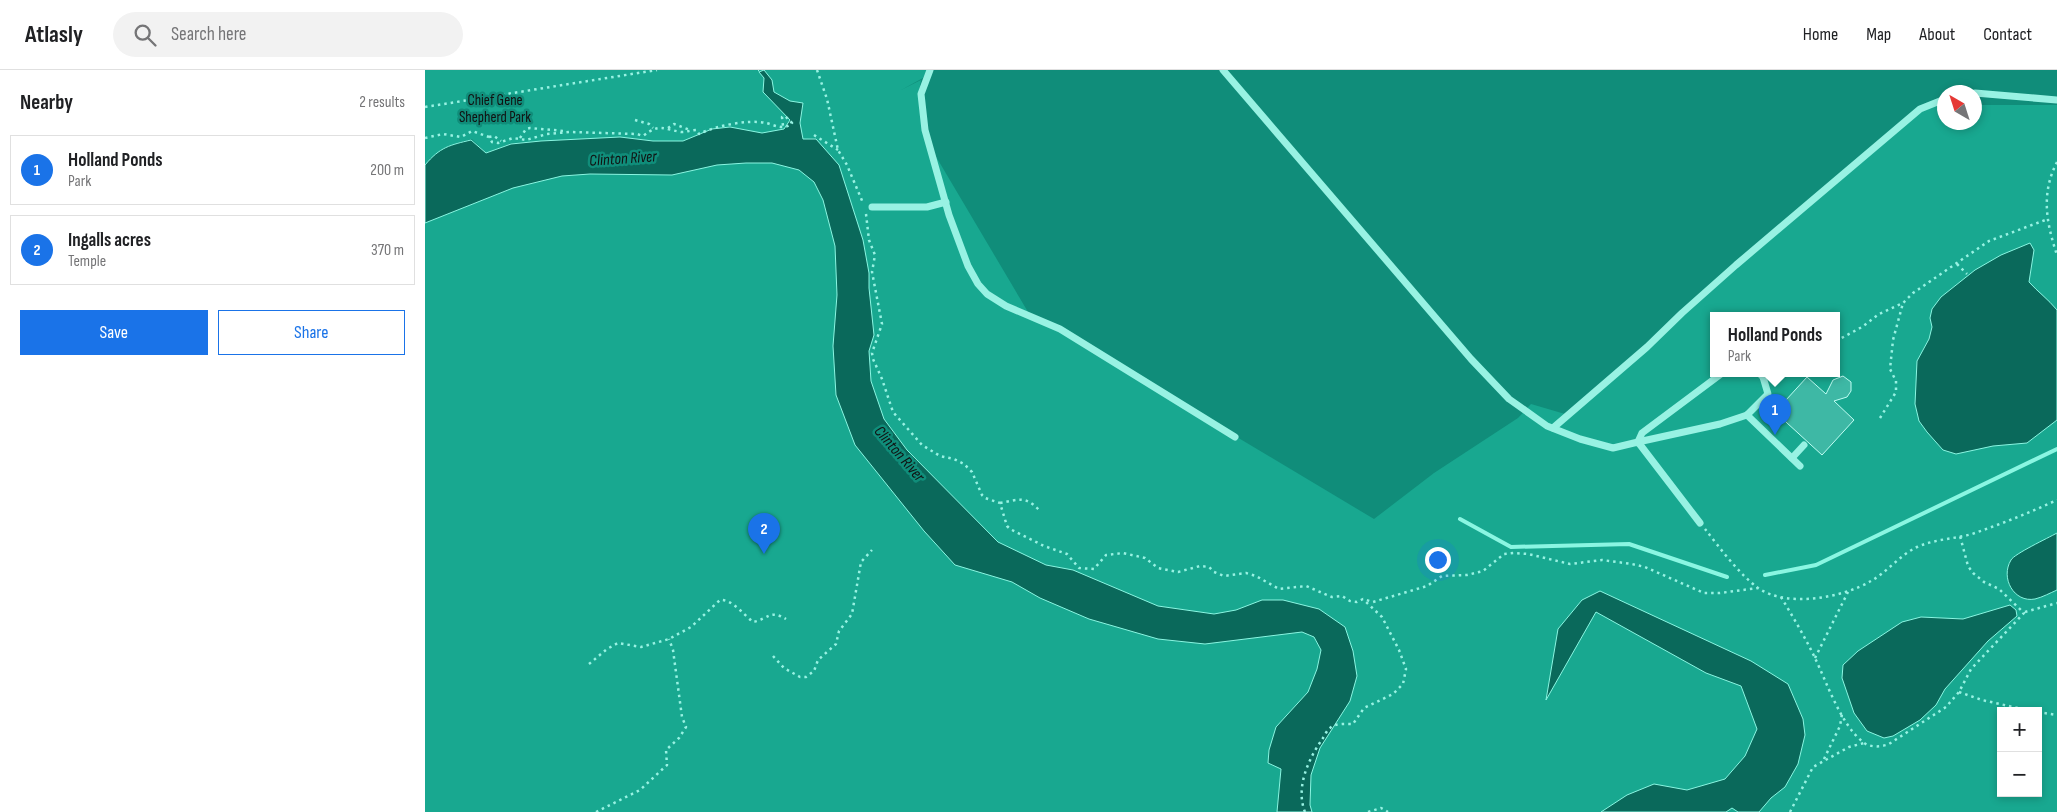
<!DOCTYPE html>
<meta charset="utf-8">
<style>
:root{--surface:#fff;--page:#f2f2f2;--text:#202124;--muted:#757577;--line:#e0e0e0;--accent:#1a73e8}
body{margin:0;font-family:"Sofia Sans Condensed",sans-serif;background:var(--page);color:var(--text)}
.controls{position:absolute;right:15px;bottom:15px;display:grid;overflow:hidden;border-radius:0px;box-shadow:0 2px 8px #0003}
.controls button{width:45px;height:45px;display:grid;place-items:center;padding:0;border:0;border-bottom:1px solid var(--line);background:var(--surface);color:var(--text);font:25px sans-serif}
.compass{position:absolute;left:1512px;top:15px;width:45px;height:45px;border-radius:50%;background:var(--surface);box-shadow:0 2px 8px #0003;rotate:321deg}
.you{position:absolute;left:1012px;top:489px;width:18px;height:18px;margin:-12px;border:4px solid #fff;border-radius:50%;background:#1a73e8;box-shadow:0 0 0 8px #1a73e833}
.badge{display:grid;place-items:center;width:32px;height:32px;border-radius:50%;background:var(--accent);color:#fff;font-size:16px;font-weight:700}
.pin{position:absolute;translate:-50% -41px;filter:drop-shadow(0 1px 2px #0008)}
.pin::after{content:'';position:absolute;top:26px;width:18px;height:15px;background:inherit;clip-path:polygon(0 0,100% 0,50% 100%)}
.popup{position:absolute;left:1285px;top:242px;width:130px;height:65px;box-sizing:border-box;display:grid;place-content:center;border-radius:0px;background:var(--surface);filter:drop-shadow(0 1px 4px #0005);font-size:16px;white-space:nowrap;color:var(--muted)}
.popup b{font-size:19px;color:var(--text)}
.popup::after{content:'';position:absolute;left:50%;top:100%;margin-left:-10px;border:10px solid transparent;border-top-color:var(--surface)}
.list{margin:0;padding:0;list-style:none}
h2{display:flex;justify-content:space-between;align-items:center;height:65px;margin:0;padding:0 20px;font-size:21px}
h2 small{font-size:16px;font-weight:400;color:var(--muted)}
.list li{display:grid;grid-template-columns:32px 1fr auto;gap:15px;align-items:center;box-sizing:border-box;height:70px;margin:0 10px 10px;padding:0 10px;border:1px solid var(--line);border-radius:0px}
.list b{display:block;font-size:19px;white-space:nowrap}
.list p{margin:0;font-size:16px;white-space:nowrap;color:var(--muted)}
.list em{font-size:16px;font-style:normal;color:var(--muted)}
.actions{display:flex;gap:10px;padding:15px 20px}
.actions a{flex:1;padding:11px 0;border:1px solid var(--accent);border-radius:0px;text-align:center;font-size:18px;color:var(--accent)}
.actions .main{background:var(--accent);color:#fff}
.icon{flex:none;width:28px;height:28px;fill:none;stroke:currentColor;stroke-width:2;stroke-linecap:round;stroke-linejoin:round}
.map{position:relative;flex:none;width:1632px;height:742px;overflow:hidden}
header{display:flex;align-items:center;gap:30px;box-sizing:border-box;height:70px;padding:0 25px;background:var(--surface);border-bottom:1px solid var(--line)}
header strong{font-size:24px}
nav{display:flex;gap:28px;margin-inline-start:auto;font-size:18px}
.search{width:350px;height:45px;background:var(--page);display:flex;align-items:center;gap:12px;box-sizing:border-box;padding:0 18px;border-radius:28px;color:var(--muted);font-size:19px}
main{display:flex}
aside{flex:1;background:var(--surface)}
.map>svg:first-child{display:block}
</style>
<header>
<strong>Atlasly</strong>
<div class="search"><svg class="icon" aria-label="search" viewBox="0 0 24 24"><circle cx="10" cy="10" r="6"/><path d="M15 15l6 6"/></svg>Search here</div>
<nav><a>Home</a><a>Map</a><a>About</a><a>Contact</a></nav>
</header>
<main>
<aside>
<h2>Nearby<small>2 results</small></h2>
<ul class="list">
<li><span class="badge">1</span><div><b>Holland Ponds</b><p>Park</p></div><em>200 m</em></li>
<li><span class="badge">2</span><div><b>Ingalls acres</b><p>Temple</p></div><em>370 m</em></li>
</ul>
<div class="actions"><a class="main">Save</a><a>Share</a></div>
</aside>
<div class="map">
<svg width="1632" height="742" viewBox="0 0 1632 742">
<rect width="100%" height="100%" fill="#108d7a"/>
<path fill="#18a890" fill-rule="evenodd" d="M 0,0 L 502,0 L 498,8 L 476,20 L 496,10 C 492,30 495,48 500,68 L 606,247 L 631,259 L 949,449 L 1009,403 L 1093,348 L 1106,334 L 1140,344 L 1503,33 L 1519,34 L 1520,52 L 1550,52 L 1550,35 L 1632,35 L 1632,742 L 0,742 L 0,127 L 112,88 L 330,80 L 408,108 L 415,98 L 390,68 L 378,69 L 336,64 L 304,57 L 287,59 L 258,71 L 228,71 L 196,67 L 86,73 L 61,83 L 47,69 C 26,74 14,78 0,95 ZM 1289,246 L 1411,246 L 1411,304 L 1289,304 ZM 1576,641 L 1613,641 L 1613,723 L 1576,723 Z"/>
<g fill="#0a695b" stroke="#8af6e2">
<path d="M 339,0 L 347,10 L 349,22 L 365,31 L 378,33 L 375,53 L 378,69 L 391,69 L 414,95 L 438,170 L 444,203 L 444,218 L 449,265 L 444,281 L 446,311 L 459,349 L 482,380 L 573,472 L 621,495 L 648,500 L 733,536 L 789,544 L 811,540 L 837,530 L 858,530 L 894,539 L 920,557 L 928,581 L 932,606 L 925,631 L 895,678 L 886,705 L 885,735 L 887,742 L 852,742 L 856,699 L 843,693 L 844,680 L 851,657 L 883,622 L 892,599 L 896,580 L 889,567 L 877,562 L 780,574 L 733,569 L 664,549 L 615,528 L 587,512 L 530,495 L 499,461 L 430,375 L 411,325 L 408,276 L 412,225 L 410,176 L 398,130 L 389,112 L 374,100 L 347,93 L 321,93 L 292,95 L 247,105 L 165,104 L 137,106 L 88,118 L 0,153 L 0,95 C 15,77 25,75 46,70 L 61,83 L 86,74 L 116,71 L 195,67 L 228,71 L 258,71 L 287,59 L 305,57 L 337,63 L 359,59 L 365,50 L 338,22 L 339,8 L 334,2 Z"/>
<path d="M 1605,173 L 1609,180 L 1604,212 C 1613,222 1623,229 1632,240 L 1632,350 L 1602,373 L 1568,376 L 1531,384 L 1518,380 L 1502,362 L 1494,351 L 1490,334 L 1492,291 L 1504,269 L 1507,257 L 1505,248 L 1507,239 L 1516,227 L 1550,200 L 1576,185 Z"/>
<path d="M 1632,463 L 1632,520 C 1625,523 1618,527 1610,529 C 1589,533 1575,508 1586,490 C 1589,484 1623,468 1632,463 Z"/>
<path d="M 1175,521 L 1326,591 L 1363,614 L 1378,649 L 1380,665 L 1373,694 L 1360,717 L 1346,728 L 1334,742 L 1313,742 L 1307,738 L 1301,742 L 1176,742 L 1202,725 L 1229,714 L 1262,720 L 1300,709 L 1320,686 L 1332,659 L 1316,616 L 1281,603 L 1171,542 L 1121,630 L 1133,559 L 1157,530 Z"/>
<path d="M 1585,535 L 1591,540 L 1592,546 L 1563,571 L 1520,619 L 1511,635 L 1495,650 L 1468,666 L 1459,668 L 1442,661 L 1429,643 L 1417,608 L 1418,595 L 1433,581 L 1477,552 L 1496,547 L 1538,549 Z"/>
</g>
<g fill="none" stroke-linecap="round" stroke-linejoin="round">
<g stroke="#8af6e2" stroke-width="4">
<path d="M 1035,449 L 1086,477 L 1204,474 L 1302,507"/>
<path d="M 1340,505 L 1391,495 L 1632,379"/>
</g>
</g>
<path fill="#3eb8a5" stroke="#bffdf3" d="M 1418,306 L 1426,312 L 1426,321 L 1422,327 L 1409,331 L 1429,350 L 1397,385 L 1350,342 L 1382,307 L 1401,324 L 1408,310 Z"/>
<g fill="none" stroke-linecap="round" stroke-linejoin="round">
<g stroke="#98f2e3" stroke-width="2.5" stroke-dasharray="2.5 4" stroke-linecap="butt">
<path d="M 333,0 L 334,0"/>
<path d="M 392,0 L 402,29 L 413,80 L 422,95 L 438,133"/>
<path d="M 0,37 L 232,0"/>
<path d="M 210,50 L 224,54 L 228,58"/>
<path d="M 243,58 L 249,54 L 265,60"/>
<path d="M 389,65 L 413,80"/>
<path d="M 64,67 L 69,66 L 76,71"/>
<path d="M 0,68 L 18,64 L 36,67 L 47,61 L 64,67 L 67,72 L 73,73 L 88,68 L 101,70 L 122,64 L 145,62 L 212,64 L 218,66 C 235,53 238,59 256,62 C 262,62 266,60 272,60 L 274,64 C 290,56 323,49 341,53 C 350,55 359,61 367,53 L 360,46 L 357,47 L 358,56"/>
<path d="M 95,68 L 101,59 L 105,58 L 139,61"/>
<path d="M 1632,92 C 1616,123 1621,152 1632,185"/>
<path d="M 441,144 L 444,170 L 450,185 L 447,202 L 457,254 L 447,283 L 448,289 L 457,309 L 468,342 L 497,375 L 515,386 L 529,389 L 539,394 L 547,402 L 557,425 L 560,428 L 575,433 L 582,456 L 585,459 L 619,476 L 642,484 L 654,498 L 669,499 L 681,485 L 698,483 L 720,488 L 733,498 L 753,502 L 775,496 L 784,497 L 789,502 L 799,506 L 821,503 L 831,506 L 854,519 L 881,516 L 907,527 L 917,526 L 925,531 L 932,532 L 938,529 L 948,532 L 1002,516 L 1017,506 L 1042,505 L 1058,501 L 1079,484 L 1089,483 L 1103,484 L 1145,494 L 1177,490 L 1207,494 L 1220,497 L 1279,523 L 1295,523 L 1333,518"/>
<path d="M 1532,194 L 1542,204"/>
<path d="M 1411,271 L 1437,257 L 1454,244 L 1478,233 L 1488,223 L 1564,171 L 1623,149"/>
<path d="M 1455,348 L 1471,322 L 1471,311 L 1465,299 L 1468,270 L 1478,233"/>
<path d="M 575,433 C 593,430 600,425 614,440"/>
<path d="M 1280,459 C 1294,477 1314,504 1333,518 C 1362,538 1417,528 1446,511 C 1462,502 1475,485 1492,477 C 1510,469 1529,469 1547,464 C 1576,454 1604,443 1632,430"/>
<path d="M 1356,527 C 1368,547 1380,567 1390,588 C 1402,613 1416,655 1438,672 C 1445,678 1456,677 1464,674 L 1521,637 L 1534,622 L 1546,599 L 1599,543 L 1574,519 L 1559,512 L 1548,503 L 1543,496 L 1535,466"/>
<path d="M 1600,542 L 1632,533"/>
<path d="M 348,586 L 359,598 L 375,607 L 381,607 L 389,601 L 393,590 L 411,574 L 414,561 L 427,544 L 436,492 L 447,480"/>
<path d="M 1390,588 L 1423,522"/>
<path d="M 164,594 L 182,579 L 193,573 L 216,577 L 244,569 L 266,557 L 295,530 C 307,529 319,545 328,552 C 344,549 344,539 361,549"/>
<path d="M 1534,622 L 1557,630 L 1606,641"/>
<path d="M 1613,642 L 1632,645"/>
<path d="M 1399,689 L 1415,656 L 1417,644"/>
<path d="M 171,742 L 215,720 L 242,695 L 241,680 L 254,668 L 261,657 L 257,647 L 248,580 L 244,569"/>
<path d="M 880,742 C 870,717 884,688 898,668 C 900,665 902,660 905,658 C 910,653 921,654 928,654 L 939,638 L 968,624 L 978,614 L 981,599 L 974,580 L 957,547 L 939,530"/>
<path d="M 943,742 L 956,738 L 963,742"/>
<path d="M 1365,742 L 1388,697 L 1424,677 L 1439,673"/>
</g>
<g stroke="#98f2e3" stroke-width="7">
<path d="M 505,0 L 496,24 L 500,60 L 524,145 L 543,196 L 553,214 L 562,224 L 581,236 L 635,259 L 810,367"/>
<path d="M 798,0 L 1046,289 L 1084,329 L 1122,356 L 1155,369 L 1188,378 L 1213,372 L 1275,453"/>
<path d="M 1550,23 L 1632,30"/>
<path d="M 447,137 L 502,137 L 521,132"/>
<path d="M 1338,307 L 1348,304"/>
<path d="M 1322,345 L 1375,396"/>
<path d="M 1128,358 L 1222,277 L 1257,243 L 1311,195 L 1495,39 L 1520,29"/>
<path d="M 1213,372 L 1295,354 L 1322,345 L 1343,324 L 1338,307 L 1335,304"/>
<path d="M 1213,372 L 1217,363 L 1296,304"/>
<path d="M 1367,388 L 1379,375"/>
</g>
</g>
<g text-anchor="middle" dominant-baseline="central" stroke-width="5" stroke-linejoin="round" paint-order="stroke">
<g font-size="15" fill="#111" stroke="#108d7a">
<text x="70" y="30">Chief Gene<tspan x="70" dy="17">Shepherd Park</tspan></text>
</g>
<g font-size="16" font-style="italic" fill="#111" stroke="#108d7a">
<text transform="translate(198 89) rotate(-4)">Clinton River</text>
<text transform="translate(474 384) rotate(49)">Clinton River</text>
</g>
</g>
</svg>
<div class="controls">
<button>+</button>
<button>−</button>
</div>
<svg class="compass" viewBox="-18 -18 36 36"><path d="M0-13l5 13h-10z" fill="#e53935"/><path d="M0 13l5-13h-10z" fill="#757577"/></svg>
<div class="you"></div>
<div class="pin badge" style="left:1350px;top:365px">1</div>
<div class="popup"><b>Holland Ponds</b>Park</div>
<div class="pin badge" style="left:339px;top:484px">2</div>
</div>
</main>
